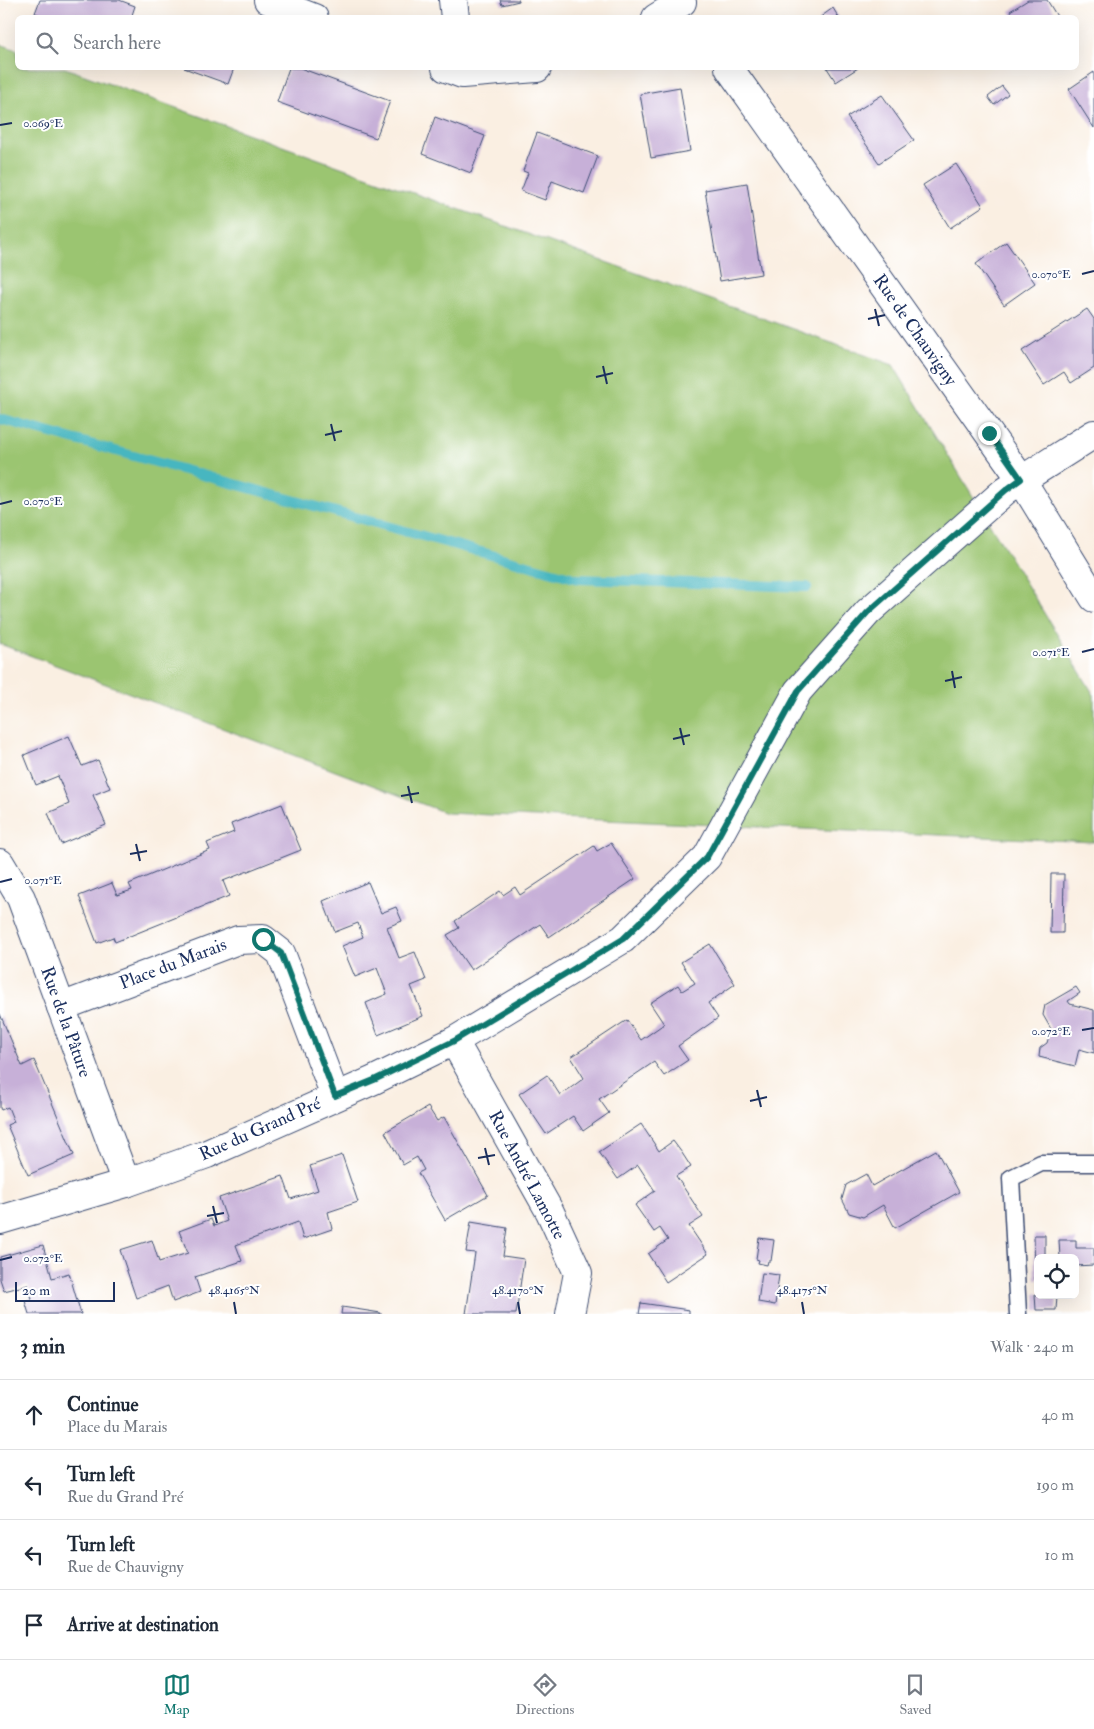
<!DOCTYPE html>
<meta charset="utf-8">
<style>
:root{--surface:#fff;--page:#f2f2f3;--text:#1f2937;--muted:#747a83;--line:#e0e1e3;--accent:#0f766e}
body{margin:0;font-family:"IM FELL Double Pica",serif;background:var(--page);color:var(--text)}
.controls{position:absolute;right:15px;bottom:15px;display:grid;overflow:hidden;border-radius:8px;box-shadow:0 5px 20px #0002}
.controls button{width:45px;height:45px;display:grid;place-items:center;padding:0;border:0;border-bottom:1px solid var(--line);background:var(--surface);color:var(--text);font:25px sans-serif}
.scale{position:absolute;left:15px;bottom:12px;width:100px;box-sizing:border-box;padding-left:5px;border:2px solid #1b2f5e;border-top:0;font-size:14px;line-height:18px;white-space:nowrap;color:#1b2f5e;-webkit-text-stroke:4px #fff;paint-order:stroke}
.stop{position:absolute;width:15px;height:15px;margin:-11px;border:4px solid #0f766e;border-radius:50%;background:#fff}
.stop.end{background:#0f766e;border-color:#fff;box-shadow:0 1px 5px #0008}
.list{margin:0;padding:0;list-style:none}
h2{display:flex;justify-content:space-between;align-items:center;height:65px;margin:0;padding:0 20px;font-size:21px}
h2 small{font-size:16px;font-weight:400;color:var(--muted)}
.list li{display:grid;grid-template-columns:32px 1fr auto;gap:15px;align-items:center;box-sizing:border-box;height:70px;padding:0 20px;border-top:1px solid var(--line)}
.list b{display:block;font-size:19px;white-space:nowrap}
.list p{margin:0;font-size:16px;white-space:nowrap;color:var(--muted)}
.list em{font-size:16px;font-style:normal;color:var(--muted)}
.icon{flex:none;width:28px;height:28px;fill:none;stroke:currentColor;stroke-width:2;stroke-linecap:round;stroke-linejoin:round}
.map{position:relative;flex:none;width:1094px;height:1314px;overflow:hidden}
.search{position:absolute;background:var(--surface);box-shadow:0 5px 20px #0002;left:15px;right:15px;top:15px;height:55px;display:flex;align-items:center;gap:12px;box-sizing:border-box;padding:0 18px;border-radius:8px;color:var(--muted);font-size:19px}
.sheet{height:345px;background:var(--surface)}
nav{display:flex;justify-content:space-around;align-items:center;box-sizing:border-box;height:70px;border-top:1px solid var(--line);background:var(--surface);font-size:14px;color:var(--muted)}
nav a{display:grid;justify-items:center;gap:2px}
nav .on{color:var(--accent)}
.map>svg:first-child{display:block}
</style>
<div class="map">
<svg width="1094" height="1314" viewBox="0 0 1094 1314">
<rect width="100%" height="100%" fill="#fff"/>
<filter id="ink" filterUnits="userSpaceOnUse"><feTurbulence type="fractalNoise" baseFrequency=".02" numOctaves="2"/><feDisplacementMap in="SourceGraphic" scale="10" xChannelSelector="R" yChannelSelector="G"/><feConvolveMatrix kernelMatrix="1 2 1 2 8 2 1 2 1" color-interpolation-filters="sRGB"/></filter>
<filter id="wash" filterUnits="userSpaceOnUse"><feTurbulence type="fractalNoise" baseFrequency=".0096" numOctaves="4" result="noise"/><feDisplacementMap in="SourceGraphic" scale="20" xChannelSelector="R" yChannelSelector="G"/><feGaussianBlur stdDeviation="1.12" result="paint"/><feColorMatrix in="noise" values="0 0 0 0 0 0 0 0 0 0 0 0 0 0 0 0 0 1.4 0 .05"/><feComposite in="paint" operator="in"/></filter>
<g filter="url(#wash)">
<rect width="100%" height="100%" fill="#faefe2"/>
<path fill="#9bc571" stroke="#5b7a68" d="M 0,44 L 17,50 L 18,68 L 65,68 L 893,365 L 1094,695 L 1094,842 L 446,813 L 0,644 Z"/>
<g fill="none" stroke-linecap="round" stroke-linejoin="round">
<path stroke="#47b6c0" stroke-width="10" d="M 0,419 L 578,579 L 807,587"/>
</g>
<g id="blocks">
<g fill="#c7b0d8">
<path d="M 40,0 L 119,0 L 135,6 L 131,18 L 48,18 L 35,13 Z"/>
<path d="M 500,0 L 519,0 L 519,1 L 502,5 Z"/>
<path d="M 1028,0 L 1047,0 L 1058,18 L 1014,18 L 1010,11 Z"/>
<path d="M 833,8 L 839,18 L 819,18 Z"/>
<path d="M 184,68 L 234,68 L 228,84 Z"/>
<path d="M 289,68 L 300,68 L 390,101 L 376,138 L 277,102 Z"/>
<path d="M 827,68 L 858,68 L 836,82 Z"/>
<path d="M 1094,72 L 1094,128 L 1069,89 Z"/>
<path d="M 1002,86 L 1008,94 L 994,105 L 988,97 Z"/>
<path d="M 680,87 L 690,151 L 651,158 L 640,94 Z"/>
<path d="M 882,95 L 914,140 L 879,163 L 847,117 Z"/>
<path d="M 435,117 L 485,136 L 471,173 L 422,154 Z"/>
<path d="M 537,133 L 598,156 L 584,193 L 552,181 L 545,200 L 521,191 L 528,173 L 523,171 Z"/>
<path d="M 956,164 L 983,206 L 950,228 L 923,185 Z"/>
<path d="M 747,183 L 761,274 L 720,281 L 705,190 Z"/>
<path d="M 1006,242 L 1035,283 L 1004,305 L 976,264 Z"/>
<path d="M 1087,309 L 1094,319 L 1094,368 L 1071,383 L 1064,372 L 1044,385 L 1022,351 Z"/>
<path d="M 69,736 L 82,766 L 98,760 L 110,788 L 93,795 L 106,825 L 61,844 L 48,813 L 69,804 L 58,776 L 36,785 L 24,755 Z"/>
<path d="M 282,804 L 301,850 L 223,881 L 229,896 L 115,942 L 113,937 L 97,943 L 79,896 L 112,883 L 117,895 L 132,890 L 129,884 L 210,850 L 207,843 L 234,832 L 231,824 Z"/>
<path d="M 611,843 L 635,879 L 549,937 L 540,924 L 471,970 L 447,935 L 459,928 L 455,921 L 500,891 L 503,895 L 515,887 L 520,895 L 594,846 L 597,851 Z"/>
<path d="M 1051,874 L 1064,874 L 1063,933 L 1050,933 Z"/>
<path d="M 368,882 L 381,913 L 396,907 L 402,921 L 387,927 L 399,958 L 415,952 L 426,980 L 411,986 L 423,1016 L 378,1035 L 366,1003 L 387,994 L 377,968 L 355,977 L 342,946 L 363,937 L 358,923 L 335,932 L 323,901 Z"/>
<path d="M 710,944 L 735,984 L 708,1003 L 718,1018 L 678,1046 L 688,1060 L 664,1076 L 654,1062 L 599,1099 L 609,1113 L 583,1131 L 573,1116 L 546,1134 L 519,1094 L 547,1075 L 560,1095 L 572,1087 L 584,1078 L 571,1057 L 627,1020 L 641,1040 L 664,1024 L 650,1003 L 678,985 L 682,991 L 695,983 L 681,962 Z"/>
<path d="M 1076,987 L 1080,993 L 1068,1001 L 1070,1004 L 1094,1010 L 1094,1053 L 1079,1049 L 1075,1066 L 1039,1057 L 1040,1048 L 1047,1043 L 1051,1029 L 1043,1015 L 1045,1005 Z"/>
<path d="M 0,1014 L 22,1066 L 34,1060 L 74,1155 L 28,1175 L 7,1125 L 14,1122 L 8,1107 L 1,1110 L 0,1108 Z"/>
<path d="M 428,1107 L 437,1121 L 444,1117 L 488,1195 L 445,1220 L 418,1173 L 424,1170 L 417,1157 L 403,1165 L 385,1132 Z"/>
<path d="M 641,1124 L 659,1151 L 673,1141 L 682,1153 L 691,1167 L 676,1176 L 703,1217 L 689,1226 L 708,1254 L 666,1282 L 648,1254 L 668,1240 L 660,1228 L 654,1232 L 635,1205 L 655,1191 L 638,1165 L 618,1179 L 599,1152 Z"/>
<path d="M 936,1150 L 959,1192 L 895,1228 L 883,1205 L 863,1217 L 849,1213 L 842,1199 L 846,1185 L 866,1174 L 872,1186 Z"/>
<path d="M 342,1155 L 358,1202 L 328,1212 L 332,1229 L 303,1239 L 298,1222 L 236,1245 L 242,1261 L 195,1277 L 200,1292 L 173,1302 L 168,1286 L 136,1298 L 120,1250 L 152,1240 L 159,1262 L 188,1253 L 179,1231 L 211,1219 L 214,1226 L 227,1221 L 219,1198 L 283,1176 L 291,1199 L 318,1190 L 310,1166 Z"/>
<path d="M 471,1222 L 507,1228 L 503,1256 L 524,1259 L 516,1314 L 466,1314 L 475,1253 L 466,1252 Z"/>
<path d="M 1034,1235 L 1045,1235 L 1045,1258 L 1038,1258 L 1038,1280 L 1035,1280 Z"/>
<path d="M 759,1238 L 774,1240 L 771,1261 L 768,1261 L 767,1265 L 758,1263 L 759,1260 L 756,1259 Z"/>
<path d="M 1059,1240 L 1076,1240 L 1076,1248 L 1094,1248 L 1094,1265 L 1075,1266 L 1075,1258 L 1060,1258 Z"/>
<path d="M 43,1245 L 52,1278 L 69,1273 L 81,1314 L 29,1314 L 25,1301 L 32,1299 L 28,1285 L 4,1291 L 0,1279 L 0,1257 Z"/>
<path d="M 762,1273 L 779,1275 L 775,1305 L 758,1302 Z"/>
<path d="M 1038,1293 L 1038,1295 L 1057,1295 L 1056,1310 L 1036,1310 L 1035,1294 Z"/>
<path d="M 641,1303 L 689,1310 L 689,1314 L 639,1314 Z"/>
<path d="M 342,1307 L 381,1313 L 381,1314 L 341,1314 Z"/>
</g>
</g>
</g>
<g filter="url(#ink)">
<use href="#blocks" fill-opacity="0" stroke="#3c4c72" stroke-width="1"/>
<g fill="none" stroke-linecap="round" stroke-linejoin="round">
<g stroke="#3c4c72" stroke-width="19">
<path id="lane" d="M 1018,1314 L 1011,1178 L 1041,1163 L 1094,1163"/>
</g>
<g stroke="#3c4c72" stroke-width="30">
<g id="street">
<path d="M 268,0 L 314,18"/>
<path d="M 453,0 L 455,18"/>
<path d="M 656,18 L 682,2"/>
<path d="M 446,68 L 462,74 L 537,68"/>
<path d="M 729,68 L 1021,479 L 1094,598"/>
<path d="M 0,863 L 21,898 L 126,1183"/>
<path d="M 61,1007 L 238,940 L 263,939 L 281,953 L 335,1096"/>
<path d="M 454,1041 L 550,1212 L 578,1273 L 570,1314"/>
<path d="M 0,1220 L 126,1183 L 207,1154 L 374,1080 L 454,1041 L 623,939 L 707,857 L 798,691 L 868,612 L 1006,490 L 1094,434"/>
</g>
</g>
<use href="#lane" stroke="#fff" stroke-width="16"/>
<use href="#street" stroke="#fff" stroke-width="28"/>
</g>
</g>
<g fill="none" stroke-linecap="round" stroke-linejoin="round" filter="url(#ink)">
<path stroke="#0f766e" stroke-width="6" d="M 263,939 L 281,953 L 335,1096 L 374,1080 L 454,1041 L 623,939 L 707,857 L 798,691 L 868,612 L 1006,490 L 1021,479 L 989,433"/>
</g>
<path fill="none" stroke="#1b2f5e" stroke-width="2" d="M 0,125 L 12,123M 1082,274 L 1094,271M 875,309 L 879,326M 868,319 L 885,315M 603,366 L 607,384M 596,377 L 613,373M 331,424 L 335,441M 325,435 L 342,431M 0,504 L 12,501M 1082,652 L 1094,649M 952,671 L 955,688M 945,681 L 962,677M 680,728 L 684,745M 673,739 L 690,735M 408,786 L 412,803M 401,796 L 419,793M 136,844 L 140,861M 130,854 L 147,851M 0,882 L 12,879M 1082,1030 L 1094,1028M 757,1090 L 761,1107M 750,1101 L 767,1097M 485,1148 L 489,1165M 478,1158 L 495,1155M 213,1206 L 217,1223M 207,1216 L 224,1213M 0,1260 L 12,1257M 234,1302 L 236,1314M 518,1302 L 520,1314M 802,1302 L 804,1314"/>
<g text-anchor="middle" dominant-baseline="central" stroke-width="4" stroke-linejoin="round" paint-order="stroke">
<g font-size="18" fill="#1b2f5e" stroke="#fff">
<text transform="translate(915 330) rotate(55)">Rue de Chauvigny</text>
<text transform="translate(173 964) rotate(-21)">Place du Marais</text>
<text transform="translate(66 1022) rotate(70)">Rue de la Pâture</text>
<text transform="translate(260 1129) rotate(-24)">Rue du Grand Pré</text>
<text transform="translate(527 1175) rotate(62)">Rue André Lamotte</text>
</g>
</g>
<g font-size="12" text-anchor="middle" fill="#1b2f5e" stroke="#fff" stroke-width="4" stroke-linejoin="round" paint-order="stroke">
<text x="43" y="127">0.069°E</text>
<text x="1051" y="278">0.070°E</text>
<text x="43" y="505">0.070°E</text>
<text x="1051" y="656">0.071°E</text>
<text x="43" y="884">0.071°E</text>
<text x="1051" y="1035">0.072°E</text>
<text x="43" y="1262">0.072°E</text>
<text x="234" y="1294">48.4165°N</text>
<text x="518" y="1294">48.4170°N</text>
<text x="802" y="1294">48.4175°N</text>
</g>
</svg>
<div class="controls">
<button><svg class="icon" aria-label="locate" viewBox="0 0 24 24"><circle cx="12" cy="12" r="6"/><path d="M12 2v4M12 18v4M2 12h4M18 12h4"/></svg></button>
</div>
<div class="scale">20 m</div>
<div class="stop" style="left:263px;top:939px"></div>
<div class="stop end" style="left:989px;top:433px"></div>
<div class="search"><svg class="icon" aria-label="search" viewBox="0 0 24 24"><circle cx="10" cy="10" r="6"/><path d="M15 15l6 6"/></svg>Search here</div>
</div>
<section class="sheet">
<h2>3 min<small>Walk · 240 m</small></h2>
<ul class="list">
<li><svg class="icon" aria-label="ahead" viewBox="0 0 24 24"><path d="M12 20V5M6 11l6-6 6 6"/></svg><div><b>Continue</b><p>Place du Marais</p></div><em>40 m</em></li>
<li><svg class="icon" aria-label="left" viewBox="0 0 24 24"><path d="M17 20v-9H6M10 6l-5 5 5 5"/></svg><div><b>Turn left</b><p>Rue du Grand Pré</p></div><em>190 m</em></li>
<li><svg class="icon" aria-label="left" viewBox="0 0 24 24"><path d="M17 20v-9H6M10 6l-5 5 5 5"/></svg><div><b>Turn left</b><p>Rue de Chauvigny</p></div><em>10 m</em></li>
<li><svg class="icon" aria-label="arrive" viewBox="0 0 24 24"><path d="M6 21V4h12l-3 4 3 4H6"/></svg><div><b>Arrive at destination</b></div></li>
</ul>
</section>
<nav>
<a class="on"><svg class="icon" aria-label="map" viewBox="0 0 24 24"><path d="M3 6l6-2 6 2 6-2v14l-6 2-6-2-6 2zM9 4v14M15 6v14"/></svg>Map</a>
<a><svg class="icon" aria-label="directions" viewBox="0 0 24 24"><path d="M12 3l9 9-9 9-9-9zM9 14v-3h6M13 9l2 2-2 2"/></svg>Directions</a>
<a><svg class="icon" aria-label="saved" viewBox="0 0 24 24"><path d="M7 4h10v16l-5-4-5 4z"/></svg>Saved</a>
</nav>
